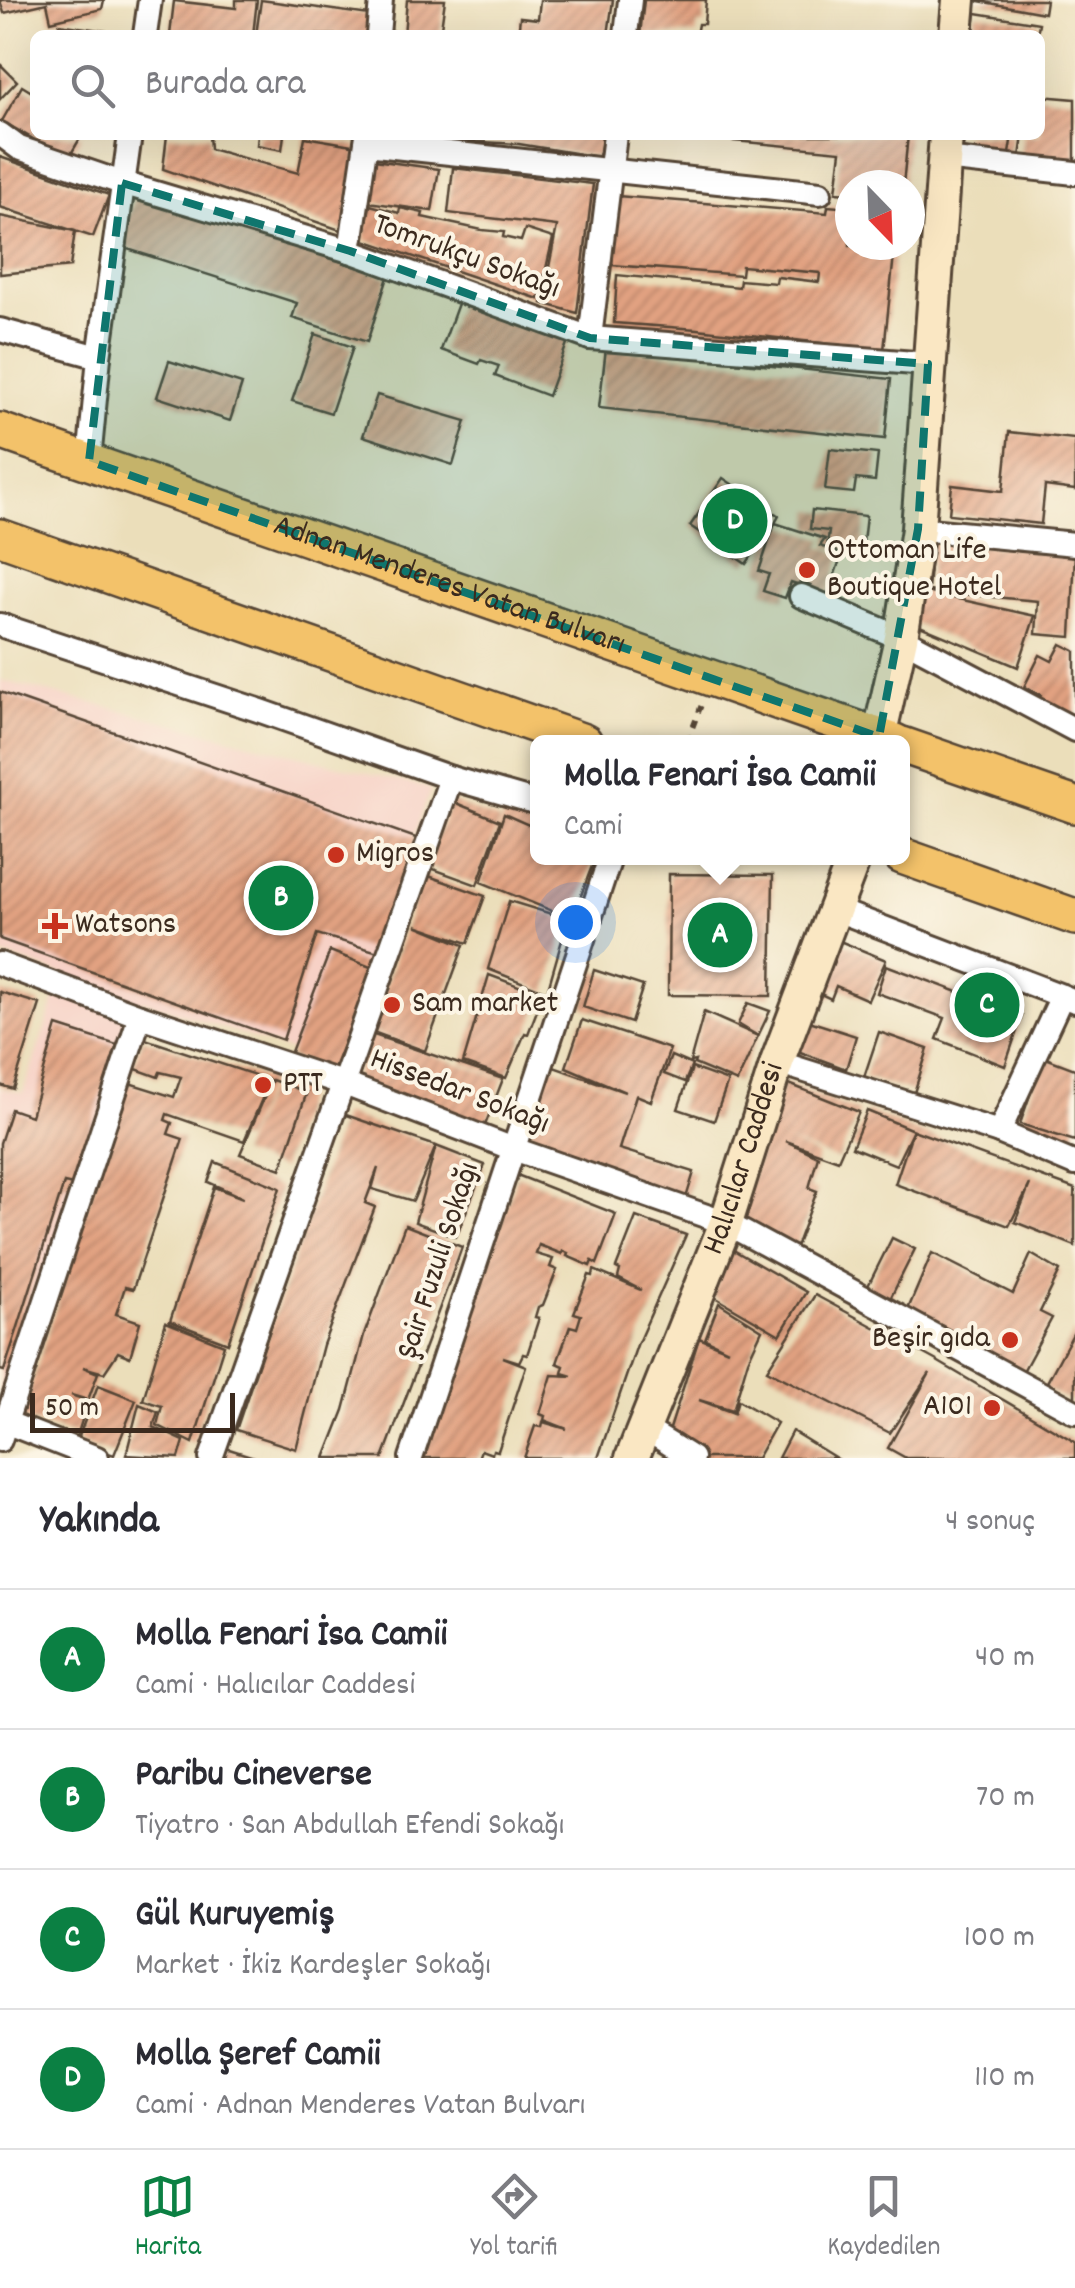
<!DOCTYPE html>
<html lang="tr">
<meta charset="utf-8">
<style>
:root{--surface:#fff;--page:#f2f2f3;--text:#2b2b33;--muted:#7c7c81;--line:#e1e1e2;--accent:#0b8043}
body{margin:0;font-family:Dekko,sans-serif;background:var(--page);color:var(--text)}
.compass{position:absolute;left:835px;top:170px;width:90px;height:90px;border-radius:50%;background:var(--surface);box-shadow:0 10px 40px #0002;rotate:157deg}
.scale{position:absolute;left:30px;bottom:25px;width:205px;box-sizing:border-box;padding-left:10px;border:5px solid #3b2a1e;border-top:0;font-size:28px;line-height:35px;white-space:nowrap;color:#3b2a1e;-webkit-text-stroke:8px #fcf5e5;paint-order:stroke}
.you{position:absolute;left:575px;top:922px;width:35px;height:35px;margin:-25px;border:8px solid #fff;border-radius:50%;background:#1a73e8;box-shadow:0 0 0 15px #1a73e833}
.badge{display:grid;place-items:center;width:65px;height:65px;border-radius:50%;background:var(--accent);color:#fff;font-size:32px;font-weight:700}
.pin{position:absolute;translate:-50% -50%;border:5px solid #fff;box-shadow:0 2px 10px #0006}
.popup{position:absolute;left:530px;top:735px;width:380px;height:130px;box-sizing:border-box;display:grid;place-content:center;border-radius:15px;background:var(--surface);filter:drop-shadow(0 2px 8px #0005);font-size:32px;white-space:nowrap;color:var(--muted)}
.popup b{font-size:38px;color:var(--text)}
.popup::after{content:'';position:absolute;left:50%;top:100%;margin-left:-20px;border:20px solid transparent;border-top-color:var(--surface)}
.list{margin:0;padding:0;list-style:none}
h2{display:flex;justify-content:space-between;align-items:center;height:130px;margin:0;padding:0 40px;font-size:42px}
h2 small{font-size:32px;font-weight:400;color:var(--muted)}
.list li{display:grid;grid-template-columns:65px 1fr auto;gap:30px;align-items:center;box-sizing:border-box;height:140px;padding:0 40px;border-top:2px solid var(--line)}
.list b{display:block;font-size:38px;white-space:nowrap}
.list p{margin:0;font-size:32px;white-space:nowrap;color:var(--muted)}
.list em{font-size:32px;font-style:normal;color:var(--muted)}
.icon{flex:none;width:55px;height:55px;fill:none;stroke:currentColor;stroke-width:2;stroke-linecap:round;stroke-linejoin:round}
.map{position:relative;flex:none;width:1075px;height:1458px;overflow:hidden}
.search{position:absolute;background:var(--surface);box-shadow:0 10px 40px #0002;left:30px;right:30px;top:30px;height:110px;display:flex;align-items:center;gap:25px;box-sizing:border-box;padding:0 35px;border-radius:15px;color:var(--muted);font-size:38px}
.sheet{height:690px;background:var(--surface)}
nav{display:flex;justify-content:space-around;align-items:center;box-sizing:border-box;height:140px;border-top:2px solid var(--line);background:var(--surface);font-size:28px;color:var(--muted)}
nav a{display:grid;justify-items:center;gap:5px}
nav .on{color:var(--accent)}
.map>svg:first-child{display:block}
</style>
<div class="map">
<svg width="1075" height="1458" viewBox="0 0 1075 1458">
<defs>
<pattern id="building-hatch" width="6" height="6" patternUnits="userSpaceOnUse" patternTransform="scale(2.5)"><rect width="6" height="6" fill="#e2a281"/><path d="M-1 1l2-2M0 6l6-6M5 7l2-2" fill="none" stroke="#b88469"/></pattern>
</defs>
<rect width="100%" height="100%" fill="#fcf5e5"/>
<filter id="ink" filterUnits="userSpaceOnUse"><feTurbulence type="fractalNoise" baseFrequency=".01" numOctaves="2"/><feDisplacementMap in="SourceGraphic" scale="20" xChannelSelector="R" yChannelSelector="G"/><feConvolveMatrix kernelMatrix="1 2 1 2 8 2 1 2 1" color-interpolation-filters="sRGB"/></filter>
<filter id="wash" filterUnits="userSpaceOnUse"><feTurbulence type="fractalNoise" baseFrequency=".0048" numOctaves="4" result="noise"/><feDisplacementMap in="SourceGraphic" scale="40" xChannelSelector="R" yChannelSelector="G"/><feGaussianBlur stdDeviation="2.25" result="paint"/><feColorMatrix in="noise" values="0 0 0 0 0 0 0 0 0 0 0 0 0 0 0 0 0 1.4 0 .05"/><feComposite in="paint" operator="in"/></filter>
<g filter="url(#wash)">
<rect width="100%" height="100%" fill="#ebdeba"/>
<path fill="#f7d1c6" d="M 0,680 L 431,789 L 331,1065 L 142,1000 L 1,1401 L 0,1088 L 23,1093 L 63,975 L 0,954 Z"/>
<g id="blocks">
<g fill="url(#building-hatch)">
<path d="M 0,0 L 104,0 L 102,9 L 51,21 L 47,3 L 4,13 Z"/>
<path d="M 236,0 L 257,0 L 253,35 L 170,35 L 174,1 L 236,8 Z"/>
<path d="M 261,0 L 377,16 L 374,35 L 256,35 Z"/>
<path d="M 407,0 L 445,0 L 440,35 L 404,35 Z"/>
<path d="M 540,0 L 613,0 L 608,35 L 518,35 L 520,17 L 538,19 Z"/>
<path d="M 644,0 L 706,0 L 704,24 L 698,24 L 696,35 L 640,35 Z"/>
<path d="M 973,0 L 1046,0 L 1044,13 Z"/>
<path d="M 976,13 L 1039,23 L 1037,35 L 973,35 Z"/>
<path d="M 59,24 L 120,33 L 120,35 L 57,35 Z"/>
<path d="M 0,64 L 17,81 L 0,99 Z"/>
<path d="M 22,86 L 35,94 L 35,135 L 82,135 L 68,159 L 2,121 Z"/>
<path d="M 1040,96 L 1075,99 L 1075,164 L 1020,157 L 1023,135 L 1040,135 Z"/>
<path d="M 167,135 L 209,135 L 210,149 L 298,173 L 305,137 L 358,146 L 346,232 L 163,169 Z"/>
<path d="M 258,135 L 284,135 L 282,150 L 257,145 Z"/>
<path d="M 465,135 L 603,135 L 599,157 L 519,144 L 464,141 Z"/>
<path d="M 702,135 L 908,135 L 903,185 L 850,185 L 850,193 L 836,192 L 841,151 L 702,138 Z"/>
<path d="M 965,135 L 1012,135 L 1008,160 L 962,152 Z"/>
<path d="M 0,157 L 109,195 L 93,237 L 0,207 Z"/>
<path d="M 374,160 L 439,169 L 432,211 L 368,202 Z"/>
<path d="M 453,168 L 593,184 L 577,313 L 542,303 L 557,226 L 448,213 Z"/>
<path d="M 135,196 L 266,238 L 266,235 L 303,250 L 304,246 L 319,250 L 318,254 L 388,277 L 367,342 L 292,318 L 297,303 L 118,246 Z"/>
<path d="M 617,196 L 827,213 L 828,206 L 850,208 L 850,245 L 895,245 L 884,350 L 697,329 L 614,323 L 617,275 L 739,287 L 740,280 L 776,283 L 777,277 L 819,282 L 820,273 L 742,266 L 741,275 L 612,265 Z"/>
<path d="M 370,205 L 399,213 L 400,208 L 423,213 L 422,217 L 482,230 L 504,232 L 503,237 L 521,241 L 525,229 L 553,238 L 539,299 L 364,240 Z"/>
<path d="M 0,216 L 75,231 L 70,267 L 0,274 Z"/>
<path d="M 460,298 L 569,338 L 548,396 L 495,376 L 499,366 L 481,360 L 479,364 L 441,350 Z"/>
<path d="M 315,334 L 353,347 L 331,413 L 292,401 Z"/>
<path d="M 606,348 L 891,379 L 885,439 L 599,408 Z"/>
<path d="M 169,361 L 242,384 L 230,421 L 157,397 Z"/>
<path d="M 377,395 L 466,421 L 453,465 L 363,436 Z"/>
<path d="M 1009,432 L 1075,439 L 1075,490 L 1045,486 L 1041,524 L 949,514 L 952,485 L 1003,491 Z"/>
<path d="M 830,449 L 878,454 L 875,481 L 856,479 L 854,493 L 825,490 Z"/>
<path d="M 723,478 L 779,516 L 775,523 L 825,539 L 820,546 L 842,554 L 828,594 L 791,582 L 785,598 L 763,591 L 769,574 L 759,571 L 775,523 L 746,564 L 690,526 Z"/>
<path d="M 812,510 L 866,516 L 862,551 L 827,547 L 829,531 L 810,529 Z"/>
<path d="M 932,540 L 1075,553 L 1071,637 L 1036,634 L 1038,601 L 928,591 Z"/>
<path d="M 913,589 L 1035,616 L 1018,667 L 910,622 Z"/>
<path d="M 1061,644 L 1075,651 L 1075,722 L 1037,704 L 1041,695 L 1024,687 L 1040,655 L 1052,661 Z"/>
<path d="M 0,692 L 416,838 L 378,952 L 317,934 L 283,1040 L 0,939 Z"/>
<path d="M 451,801 L 500,821 L 477,885 L 425,866 Z"/>
<path d="M 504,814 L 538,829 L 538,858 L 595,858 L 572,919 L 481,882 Z"/>
<path d="M 423,874 L 485,896 L 468,943 L 416,925 L 464,945 L 425,1051 L 370,1031 Z"/>
<path d="M 669,874 L 773,875 L 771,996 L 668,995 Z"/>
<path d="M 509,901 L 568,919 L 547,992 L 488,969 Z"/>
<path d="M 825,935 L 886,960 L 868,1000 L 836,986 L 831,999 L 806,987 Z"/>
<path d="M 330,951 L 373,968 L 332,1073 L 289,1057 Z"/>
<path d="M 886,965 L 1022,1016 L 1005,1066 L 937,1039 L 945,1018 L 877,993 Z"/>
<path d="M 594,970 L 643,986 L 631,1023 L 583,1007 Z"/>
<path d="M 489,975 L 543,995 L 528,1034 L 525,1033 L 506,1078 L 463,1063 Z"/>
<path d="M 0,992 L 40,1004 L 13,1089 L 0,1085 Z"/>
<path d="M 748,1003 L 770,1011 L 758,1036 L 738,1024 Z"/>
<path d="M 704,1012 L 758,1036 L 737,1082 L 694,1064 L 695,1061 L 690,1062 Z"/>
<path d="M 803,1019 L 856,1036 L 846,1069 L 795,1050 Z"/>
<path d="M 582,1020 L 670,1049 L 651,1101 L 636,1095 L 619,1149 L 694,1172 L 686,1198 L 524,1151 L 551,1066 L 625,1092 L 566,1067 Z"/>
<path d="M 57,1026 L 117,1045 L 73,1185 L 64,1183 L 4,1371 L 0,1370 L 0,1143 L 11,1109 L 31,1116 Z"/>
<path d="M 879,1032 L 928,1049 L 914,1093 L 864,1077 Z"/>
<path d="M 371,1034 L 503,1079 L 484,1128 L 353,1082 Z"/>
<path d="M 142,1038 L 270,1080 L 244,1141 L 167,1114 L 165,1120 L 172,1123 L 168,1134 L 183,1139 L 133,1289 L 125,1287 L 116,1314 L 140,1322 L 130,1357 L 118,1352 L 104,1373 L 83,1367 L 98,1373 L 88,1400 L 71,1395 L 88,1401 L 77,1436 L 21,1418 L 126,1082 L 174,1097 L 181,1077 L 160,1072 L 158,1077 L 133,1068 Z"/>
<path d="M 671,1056 L 692,1065 L 685,1082 L 664,1074 Z"/>
<path d="M 1043,1057 L 1075,1069 L 1075,1141 L 1020,1124 Z"/>
<path d="M 692,1068 L 728,1081 L 714,1121 L 678,1109 Z"/>
<path d="M 272,1080 L 307,1092 L 281,1169 L 240,1154 Z"/>
<path d="M 784,1082 L 859,1112 L 838,1160 L 786,1141 L 818,1156 L 809,1188 L 817,1191 L 796,1247 L 736,1221 Z"/>
<path d="M 867,1111 L 913,1130 L 896,1165 L 852,1147 Z"/>
<path d="M 343,1114 L 436,1146 L 413,1201 L 372,1189 L 378,1168 L 365,1203 L 375,1207 L 323,1345 L 296,1449 L 236,1430 Z"/>
<path d="M 913,1130 L 1075,1189 L 1075,1246 L 1015,1222 L 1030,1184 L 1009,1226 L 895,1184 Z"/>
<path d="M 436,1146 L 485,1165 L 456,1237 L 415,1222 Z"/>
<path d="M 215,1162 L 280,1188 L 228,1343 L 170,1321 L 214,1187 L 243,1198 L 208,1182 Z"/>
<path d="M 517,1175 L 616,1214 L 597,1264 L 592,1261 L 590,1266 L 567,1256 L 568,1253 L 563,1251 L 562,1254 L 539,1245 L 536,1254 L 553,1259 L 550,1267 L 557,1270 L 543,1305 L 538,1307 L 535,1317 L 539,1318 L 527,1355 L 523,1354 L 519,1362 L 503,1357 L 526,1366 L 498,1451 L 493,1450 L 492,1454 L 481,1450 L 478,1458 L 422,1458 Z"/>
<path d="M 636,1217 L 686,1235 L 637,1345 L 598,1458 L 524,1458 L 535,1426 L 542,1427 L 543,1422 L 567,1429 L 544,1420 L 545,1416 L 540,1414 L 552,1375 L 572,1376 L 562,1373 L 564,1366 L 557,1363 L 570,1326 L 577,1328 L 581,1315 L 574,1313 L 589,1275 L 593,1276 L 594,1270 L 641,1290 L 618,1278 L 620,1270 L 616,1268 Z"/>
<path d="M 405,1225 L 462,1247 L 449,1283 L 383,1458 L 325,1458 L 344,1410 L 364,1335 Z"/>
<path d="M 892,1238 L 915,1249 L 888,1303 L 865,1292 Z"/>
<path d="M 730,1248 L 806,1292 L 780,1335 L 713,1296 Z"/>
<path d="M 932,1253 L 1013,1294 L 1031,1254 L 1060,1271 L 1040,1312 L 1052,1318 L 1022,1373 L 906,1314 Z"/>
<path d="M 815,1295 L 937,1361 L 1075,1442 L 1075,1458 L 906,1458 L 888,1448 L 930,1373 L 890,1433 L 767,1370 Z"/>
<path d="M 719,1303 L 762,1330 L 748,1360 L 733,1410 L 699,1400 L 734,1413 L 738,1400 L 777,1423 L 757,1458 L 704,1458 L 668,1435 L 699,1338 L 728,1350 L 705,1339 Z"/>
<path d="M 166,1322 L 224,1345 L 193,1443 L 157,1425 L 162,1406 L 143,1400 Z"/>
<path d="M 1075,1330 L 1075,1404 L 1044,1388 Z"/>
<path d="M 98,1385 L 136,1400 L 114,1455 L 77,1442 Z"/>
<path d="M 139,1404 L 158,1412 L 153,1427 L 184,1441 L 179,1458 L 126,1455 Z"/>
<path d="M 792,1431 L 836,1458 L 778,1458 Z"/>
<path d="M 226,1448 L 254,1457 L 254,1458 L 223,1458 Z"/>
</g>
</g>
</g>
<g filter="url(#ink)">
<use href="#blocks" fill-opacity="0" stroke="#554535" stroke-width="2.5"/>
<g fill="none" stroke-linecap="round" stroke-linejoin="round">
<g stroke="#554535" stroke-width="28">
<g id="street">
<path d="M 145,35 L 150,0"/>
<path d="M 378,35 L 381,0"/>
<path d="M 626,35 L 630,0"/>
<path d="M 0,134 L 19,148 L 122,183 L 350,251 L 590,338 L 928,364"/>
<path d="M 366,144 L 820,193"/>
<path d="M 944,159 L 1075,173"/>
<path d="M 350,251 L 367,135"/>
<path d="M 0,330 L 99,357"/>
<path d="M 590,338 L 615,135"/>
<path d="M 89,461 L 99,357 L 130,135"/>
<path d="M 918,529 L 1075,544"/>
<path d="M 801,596 L 901,638 L 1075,730"/>
<path d="M 0,625 L 261,711 L 451,778 L 538,803"/>
<path d="M 834,909 L 1075,1001"/>
<path d="M 0,964 L 140,1016 L 342,1083 L 511,1148 L 726,1223 L 1075,1412"/>
<path d="M 777,1062 L 999,1132 L 1075,1164"/>
<path d="M 999,1132 L 1062,996"/>
<path d="M 0,1420 L 97,1458"/>
<path d="M 644,1428 L 692,1458"/>
<path d="M 0,1440 L 140,1016"/>
<path d="M 211,1458 L 451,778"/>
<path d="M 411,1458 L 610,858"/>
</g>
</g>
<g stroke="#554535" stroke-width="38">
<g id="secondary">
<path d="M 956,35 L 959,0"/>
<path d="M 879,737 L 901,638 L 918,529 L 946,135"/>
<path id="s1" d="M 632,1458 L 726,1223 L 777,1062 L 854,858"/>
</g>
</g>
<g stroke="#554535" stroke-width="40">
<g id="primary">
<path id="s2" d="M 0,431 L 895,742"/>
<path d="M 0,537 L 584,742"/>
<path d="M 902,745 L 1075,805"/>
<path d="M 902,856 L 1075,917"/>
</g>
</g>
<path stroke="#554535" stroke-width="5" stroke-dasharray="8 8" stroke-linecap="butt" d="M 687,742 L 701,706"/>
<use href="#street" stroke="#fff" stroke-width="22"/>
<use href="#secondary" stroke="#fae7c3" stroke-width="32"/>
<use href="#primary" stroke="#f3c26a" stroke-width="35"/>
</g>
</g>
<path fill="#0f766e" fill-opacity="0.2" stroke="#0f766e" stroke-width="8" stroke-dasharray="20 12" stroke-linejoin="round" d="M 122,183 L 350,251 L 590,338 L 928,364 L 918,529 L 879,737 L 89,461 Z"/>
<g fill="#c8321e" stroke="#fcf5e5" stroke-width="4">
<circle cx="807" cy="570" r="10"/>
<circle cx="336" cy="855" r="10"/>
<path d="M50 911h10v10h10v10h-10v10h-10v-10h-10v-10h10z"/>
<circle cx="392" cy="1005" r="10"/>
<circle cx="263" cy="1085" r="10"/>
<circle cx="1010" cy="1340" r="10"/>
<circle cx="992" cy="1408" r="10"/>
</g>
<g text-anchor="middle" dominant-baseline="central" stroke-width="8" stroke-linejoin="round" paint-order="stroke">
<g font-size="32" fill="#3b2a1e" stroke="#fcf5e5">
<text transform="translate(466 258) rotate(20)">Tomrukçu Sokağı</text>
<text stroke="none"><textPath href="#s2" startOffset="475">Adnan Menderes Vatan Bulvarı</textPath></text>
<text transform="translate(459 1093) rotate(21)">Hissedar Sokağı</text>
<text stroke="none"><textPath href="#s1" startOffset="320">Halıcılar Caddesi</textPath></text>
<text transform="translate(440 1261) rotate(-72)">Şair Fuzuli Sokağı</text>
</g>
<g font-size="32" fill="#3b2a1e" stroke="#fcf5e5" text-anchor="start">
<text x="827" y="552">Ottoman Life<tspan x="827" dy="37">Boutique Hotel</tspan></text>
<text x="356" y="855">Migros</text>
<text x="75" y="926">Watsons</text>
<text x="412" y="1005">Sam market</text>
<text x="283" y="1085">PTT</text>
<text x="990" y="1340" text-anchor="end">Beşir gıda</text>
<text x="972" y="1408" text-anchor="end">A101</text>
</g>
</g>
</svg>
<svg class="compass" viewBox="-18 -18 36 36"><path d="M0-13l5 13h-10z" fill="#e53935"/><path d="M0 13l5-13h-10z" fill="#7c7c81"/></svg>
<div class="scale">50 m</div>
<div class="you"></div>
<div class="pin badge" style="left:720px;top:935px">A</div>
<div class="popup"><b>Molla Fenari İsa Camii</b>Cami</div>
<div class="pin badge" style="left:281px;top:898px">B</div>
<div class="pin badge" style="left:987px;top:1005px">C</div>
<div class="pin badge" style="left:735px;top:521px">D</div>
<div class="search"><svg class="icon" aria-label="search" viewBox="0 0 24 24"><circle cx="10" cy="10" r="6"/><path d="M15 15l6 6"/></svg>Burada ara</div>
</div>
<section class="sheet">
<h2>Yakında<small>4 sonuç</small></h2>
<ul class="list">
<li><span class="badge">A</span><div><b>Molla Fenari İsa Camii</b><p>Cami · Halıcılar Caddesi</p></div><em>40 m</em></li>
<li><span class="badge">B</span><div><b>Paribu Cineverse</b><p>Tiyatro · San Abdullah Efendi Sokağı</p></div><em>70 m</em></li>
<li><span class="badge">C</span><div><b>Gül Kuruyemiş</b><p>Market · İkiz Kardeşler Sokağı</p></div><em>100 m</em></li>
<li><span class="badge">D</span><div><b>Molla Şeref Camii</b><p>Cami · Adnan Menderes Vatan Bulvarı</p></div><em>110 m</em></li>
</ul>
</section>
<nav>
<a class="on"><svg class="icon" aria-label="map" viewBox="0 0 24 24"><path d="M3 6l6-2 6 2 6-2v14l-6 2-6-2-6 2zM9 4v14M15 6v14"/></svg>Harita</a>
<a><svg class="icon" aria-label="directions" viewBox="0 0 24 24"><path d="M12 3l9 9-9 9-9-9zM9 14v-3h6M13 9l2 2-2 2"/></svg>Yol tarifi</a>
<a><svg class="icon" aria-label="saved" viewBox="0 0 24 24"><path d="M7 4h10v16l-5-4-5 4z"/></svg>Kaydedilen</a>
</nav>
